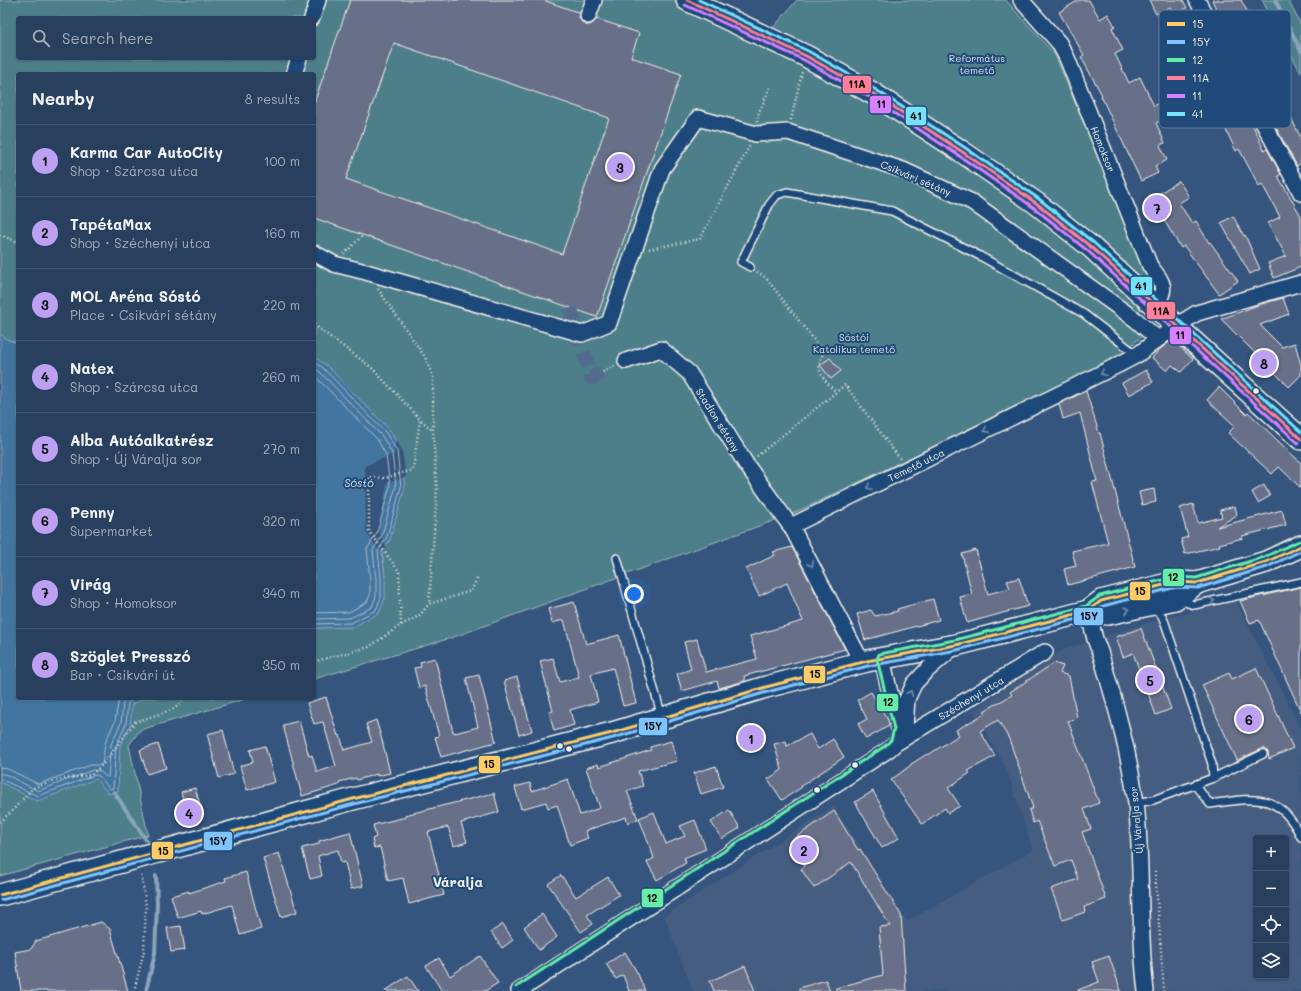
<!DOCTYPE html>
<meta charset="utf-8">
<style>
:root{--surface:#28405e;--page:#344b67;--text:#f1f3f6;--muted:#a5afbc;--line:#445973;--accent:#bca0f2}
body{margin:0;font-family:Mali,sans-serif;background:var(--page);color:var(--text)}
.controls{position:absolute;right:12px;bottom:12px;display:grid;overflow:hidden;border-radius:4px;box-shadow:0 1px 3px #0004}
.controls button{width:36px;height:36px;display:grid;place-items:center;padding:0;border:0;border-bottom:1px solid var(--line);background:var(--surface);color:var(--text);font:20px sans-serif}
.you{position:absolute;left:634px;top:594px;width:14px;height:14px;margin:-10px;border:3px solid #fff;border-radius:50%;background:#1a73e8;box-shadow:0 0 0 6px #1a73e833}
.badge{display:grid;place-items:center;width:26px;height:26px;border-radius:50%;background:var(--accent);color:#111;font-size:13px;font-weight:700}
.pin{position:absolute;translate:-50% -50%;border:2px solid #fff;box-shadow:0 1px 4px #0006}
.list{margin:0;padding:0;list-style:none}
h2{display:flex;justify-content:space-between;align-items:center;height:52px;margin:0;padding:0 16px;font-size:17px}
h2 small{font-size:13px;font-weight:400;color:var(--muted)}
.list li{display:grid;grid-template-columns:26px 1fr auto;gap:12px;align-items:center;box-sizing:border-box;height:72px;padding:0 16px;border-top:1px solid var(--line)}
.list b{display:block;font-size:15px;white-space:nowrap}
.list p{margin:0;font-size:13px;white-space:nowrap;color:var(--muted)}
.list em{font-size:13px;font-style:normal;color:var(--muted)}
.icon{flex:none;width:22px;height:22px;fill:none;stroke:currentColor;stroke-width:2;stroke-linecap:round;stroke-linejoin:round}
.map{position:relative;flex:none;width:1301px;height:991px;overflow:hidden}
.search{position:absolute;background:var(--surface);box-shadow:0 1px 3px #0004;left:16px;top:16px;width:300px;height:44px;display:flex;align-items:center;gap:10px;box-sizing:border-box;padding:0 14px;border-radius:4px;color:var(--muted);font-size:15px}
.panel{position:absolute;background:var(--surface);box-shadow:0 1px 3px #0004;left:16px;top:72px;width:300px;height:628px;border-radius:4px}
.map>svg:first-child{display:block}
</style>
<div class="map">
<svg width="1301" height="991" viewBox="0 0 1301 991">
<rect width="100%" height="100%" fill="#35557e"/>
<filter id="ink" filterUnits="userSpaceOnUse"><feTurbulence type="fractalNoise" baseFrequency=".025" numOctaves="2"/><feDisplacementMap in="SourceGraphic" scale="8" xChannelSelector="R" yChannelSelector="G"/><feConvolveMatrix kernelMatrix="1 2 1 2 8 2 1 2 1" color-interpolation-filters="sRGB"/></filter>
<g filter="url(#ink)">
<path fill="#445d81" fill-rule="evenodd" d="M 1236,601 L 1301,729 L 1301,991 L 693,991 L 664,916 L 834,806 L 907,921 L 1033,850 L 1006,768 L 973,710 L 1063,650 L 1146,623 ZM 1256,838 L 1286,838 L 1286,976 L 1256,976 Z"/>
<g fill="#4d7f8a" stroke="#a0b8b9" fill-rule="evenodd">
<path d="M 0,0 L 710,0 L 773,28 L 797,0 L 1006,0 L 1055,55 L 1127,226 L 1156,285 L 1139,311 L 1154,326 L 1113,361 L 792,514 L 451,638 L 314,679 L 314,628 L 353,627 L 385,578 L 382,552 L 390,539 L 314,449 L 314,74 L 18,74 L 18,343 L 8,340 L 0,334 ZM 18,18 L 314,18 L 314,58 L 18,58 Z"/>
<path d="M 1262,0 L 1288,0 L 1301,25 L 1301,73 Z"/>
<path d="M 52,698 L 249,698 L 140,730 L 129,745 L 148,835 L 0,876 L 0,744 Z"/>
</g>
<g fill="#43749f" stroke="#8aa6bc">
<path d="M 0,334 L 8,340 L 18,343 L 18,698 L 146,698 L 132,704 L 130,725 L 120,746 L 118,791 L 109,794 L 96,779 L 37,801 L 0,782 Z"/>
<path d="M 314,357 L 326,365 L 390,430 L 400,450 L 405,487 L 390,539 L 382,552 L 385,578 L 385,598 L 379,613 L 353,627 L 314,628 Z"/>
</g>
<path fill="#35557e" d="M 396,438 L 402,450 L 406,477 L 387,483 L 379,532 L 387,548 L 379,551 L 366,532 L 365,466 L 394,454 Z"/>
<g fill="none" stroke-linecap="round" stroke-linejoin="round">
<g stroke="#adbfcb" stroke-width="1">
<path d="M 314,362 L 323,368 L 386,433 L 397,451 L 401,487 L 387,537 L 378,551 L 381,578 L 381,597 L 376,610 L 351,623 L 314,624"/>
<path d="M 314,368 L 320,372 L 382,436 L 392,453 L 396,486 L 382,535 L 373,550 L 376,579 L 376,596 L 372,607 L 350,618 L 314,619"/>
<path d="M 314,375 L 377,439 L 386,455 L 390,486 L 377,533 L 367,549 L 370,579 L 370,595 L 367,602 L 349,612 L 314,613"/>
<path d="M 0,768 L 8,769 L 38,784 L 91,765 L 102,765 L 105,743 L 115,721 L 119,698"/>
<path d="M 0,774 L 5,774 L 38,791 L 93,770 L 100,771 L 106,777 L 108,777 L 111,744 L 121,723 L 123,703 L 126,698"/>
<path d="M 0,779 L 38,796 L 95,775 L 99,776 L 110,789 L 113,788 L 116,746 L 126,724 L 128,703 L 135,698"/>
</g>
<g stroke="#8aa6bc" stroke-width="4">
<path d="M 1275,0 L 1301,51"/>
<path d="M 114,792 L 146,840"/>
<path d="M 146,991 L 155,953 L 157,904 L 156,876"/>
</g>
</g>
<g fill="#677089" stroke="#f4f1e8" fill-rule="evenodd">
<path d="M 350,0 L 543,0 L 580,13 L 579,17 L 581,21 L 585,25 L 589,25 L 593,23 L 597,19 L 639,33 L 631,57 L 681,74 L 597,317 L 314,218 L 314,103 ZM 394,43 L 609,118 L 562,254 L 346,179 Z"/>
<path d="M 1079,0 L 1089,0 L 1100,19 L 1108,14 L 1115,26 L 1112,28 L 1123,50 L 1115,54 L 1129,83 L 1140,77 L 1154,106 L 1159,103 L 1167,117 L 1156,123 L 1165,143 L 1160,145 L 1167,160 L 1155,166 L 1158,173 L 1141,181 L 1101,96 L 1102,95 L 1081,57 L 1084,55 L 1059,12 Z"/>
<path d="M 1149,0 L 1183,0 L 1187,8 L 1174,15 L 1170,7 L 1156,14 Z"/>
<path d="M 1212,0 L 1241,0 L 1256,28 L 1242,36 L 1252,55 L 1269,47 L 1276,61 L 1248,75 L 1216,17 L 1219,15 Z"/>
<path d="M 1274,84 L 1301,138 L 1301,163 L 1297,166 L 1257,93 Z"/>
<path d="M 1246,110 L 1264,150 L 1267,149 L 1281,174 L 1278,176 L 1301,216 L 1301,267 L 1274,278 L 1268,263 L 1286,256 L 1268,223 L 1280,217 L 1262,184 L 1259,186 L 1239,149 L 1236,151 L 1222,122 Z"/>
<path d="M 1179,181 L 1189,197 L 1179,203 L 1192,223 L 1196,221 L 1209,243 L 1210,242 L 1238,281 L 1219,294 L 1184,246 L 1181,248 L 1151,199 Z"/>
<path d="M 1233,216 L 1244,236 L 1245,235 L 1260,269 L 1250,274 L 1221,223 Z"/>
<path d="M 1283,298 L 1289,314 L 1260,325 L 1282,347 L 1295,343 L 1301,365 L 1301,375 L 1289,387 L 1221,319 L 1258,305 Z"/>
<path d="M 1172,340 L 1193,359 L 1181,372 L 1172,365 L 1167,371 L 1152,358 L 1160,349 Z"/>
<path d="M 830,358 L 841,371 L 831,379 L 820,365 Z"/>
<path d="M 1146,370 L 1153,382 L 1129,395 L 1122,383 Z"/>
<path d="M 1219,387 L 1246,414 L 1248,412 L 1301,463 L 1301,488 L 1279,467 L 1272,474 L 1228,433 L 1235,426 L 1207,400 Z"/>
<path d="M 1086,391 L 1099,433 L 1100,433 L 1135,567 L 1068,585 L 1064,569 L 1076,566 L 1072,551 L 1108,543 L 1092,482 L 1097,481 L 1080,413 L 1063,419 L 1059,404 Z"/>
<path d="M 1264,485 L 1270,496 L 1258,503 L 1252,492 Z"/>
<path d="M 1154,489 L 1156,502 L 1142,505 L 1139,492 Z"/>
<path d="M 1193,504 L 1198,523 L 1222,517 L 1220,510 L 1235,506 L 1237,515 L 1217,527 L 1282,510 L 1286,525 L 1242,536 L 1243,538 L 1219,544 L 1220,546 L 1185,554 L 1181,539 L 1188,537 L 1180,508 Z"/>
<path d="M 792,547 L 845,649 L 744,676 L 745,681 L 719,688 L 717,681 L 682,691 L 677,674 L 691,669 L 684,642 L 697,639 L 706,672 L 757,659 L 750,636 L 803,621 L 787,583 L 759,596 L 746,569 L 775,555 L 773,552 Z"/>
<path d="M 976,550 L 988,594 L 1010,588 L 1007,581 L 1019,578 L 1028,606 L 967,623 L 960,597 L 972,594 L 962,554 Z"/>
<path d="M 1301,587 L 1301,712 L 1259,620 L 1250,623 L 1240,601 L 1264,595 L 1264,596 L 1270,594 Z"/>
<path d="M 933,599 L 939,620 L 865,640 L 857,614 L 871,610 L 875,616 L 898,611 L 897,609 Z"/>
<path d="M 574,602 L 586,644 L 619,635 L 636,703 L 623,706 L 613,668 L 591,674 L 598,702 L 570,710 L 574,725 L 554,731 L 549,712 L 553,711 L 540,661 L 553,658 L 560,682 L 579,677 L 564,620 L 552,623 L 548,609 Z"/>
<path d="M 1141,628 L 1171,709 L 1156,715 L 1133,653 L 1123,657 L 1116,637 Z"/>
<path d="M 435,658 L 453,732 L 455,732 L 455,733 L 478,727 L 466,678 L 479,675 L 496,742 L 441,757 L 435,737 L 439,736 L 425,686 L 419,688 L 414,668 L 421,667 L 420,662 Z"/>
<path d="M 1054,663 L 1063,666 L 1060,673 L 1069,676 L 1077,718 L 1068,721 L 1099,803 L 1084,809 L 1091,829 L 1082,832 L 1106,899 L 1084,907 L 1085,912 L 1063,920 L 1051,889 L 1078,879 L 1071,860 L 1055,866 L 1037,821 L 1033,823 L 1029,810 L 1033,808 L 1009,739 L 998,720 L 980,731 L 995,756 L 968,771 L 970,773 L 948,788 L 960,806 L 948,813 L 945,808 L 922,824 L 891,780 L 911,765 L 911,764 L 927,754 L 928,755 L 959,735 L 956,730 L 986,713 L 984,711 L 1012,695 L 1010,692 Z"/>
<path d="M 1256,668 L 1293,748 L 1269,759 L 1268,752 L 1264,748 L 1237,760 L 1202,685 L 1229,673 L 1232,679 Z"/>
<path d="M 517,677 L 532,731 L 519,735 L 504,681 Z"/>
<path d="M 871,692 L 889,722 L 889,726 L 866,739 L 858,724 L 867,719 L 857,700 Z"/>
<path d="M 326,697 L 338,736 L 340,735 L 344,750 L 372,742 L 366,724 L 376,720 L 382,740 L 390,773 L 377,776 L 377,774 L 357,780 L 356,778 L 339,782 L 339,785 L 302,796 L 283,725 L 299,721 L 309,756 L 312,755 L 317,772 L 336,766 L 323,722 L 314,724 L 307,703 Z"/>
<path d="M 223,730 L 234,774 L 219,778 L 207,734 Z"/>
<path d="M 810,734 L 818,749 L 833,739 L 844,757 L 801,786 L 802,787 L 782,800 L 768,779 L 782,770 L 774,744 L 786,741 L 787,746 Z"/>
<path d="M 671,741 L 677,761 L 638,771 L 643,786 L 627,791 L 638,819 L 628,823 L 626,817 L 585,831 L 588,838 L 570,845 L 557,805 L 548,808 L 546,802 L 521,809 L 515,787 L 530,783 L 532,791 L 568,779 L 580,815 L 600,808 L 586,768 L 598,764 L 599,767 L 651,750 L 650,747 Z"/>
<path d="M 158,744 L 166,768 L 147,774 L 140,750 Z"/>
<path d="M 265,746 L 275,782 L 247,790 L 240,766 L 253,762 L 250,750 Z"/>
<path d="M 716,766 L 723,787 L 701,794 L 694,773 Z"/>
<path d="M 195,788 L 203,815 L 189,819 L 181,792 Z"/>
<path d="M 873,791 L 899,838 L 882,848 L 855,802 Z"/>
<path d="M 494,793 L 499,812 L 461,823 L 467,842 L 454,846 L 448,827 L 428,832 L 444,895 L 409,904 L 403,878 L 388,881 L 380,847 L 374,848 L 372,839 L 376,837 L 373,825 L 406,817 L 405,815 Z"/>
<path d="M 729,810 L 740,828 L 722,839 L 711,822 Z"/>
<path d="M 834,811 L 858,850 L 860,849 L 901,915 L 906,991 L 836,991 L 836,988 L 883,975 L 879,927 L 890,926 L 851,862 L 814,888 L 801,869 L 805,866 L 789,842 Z"/>
<path d="M 654,812 L 666,844 L 685,836 L 680,826 L 695,820 L 706,849 L 684,858 L 686,863 L 657,880 L 647,862 L 654,858 L 639,818 Z"/>
<path d="M 350,832 L 363,886 L 351,889 L 345,862 L 341,863 L 338,850 L 318,856 L 322,876 L 310,879 L 302,848 L 319,844 L 319,841 L 335,836 Z"/>
<path d="M 279,853 L 297,912 L 281,917 L 263,858 Z"/>
<path d="M 246,872 L 261,929 L 240,935 L 232,905 L 202,914 L 201,911 L 178,918 L 171,896 L 189,891 L 189,893 L 226,881 L 225,878 Z"/>
<path d="M 561,875 L 576,897 L 608,877 L 619,895 L 587,915 L 593,924 L 581,932 L 548,884 Z"/>
<path d="M 542,914 L 557,937 L 539,950 L 524,927 Z"/>
<path d="M 101,922 L 110,929 L 128,991 L 21,991 L 15,952 L 31,949 L 36,941 Z"/>
<path d="M 503,924 L 513,940 L 502,948 L 491,932 Z"/>
<path d="M 181,926 L 185,950 L 171,952 L 167,928 Z"/>
<path d="M 625,952 L 638,974 L 645,991 L 629,991 L 623,975 L 616,979 L 606,964 Z"/>
<path d="M 480,956 L 498,983 L 485,991 L 442,991 L 426,966 L 439,958 L 450,976 Z"/>
<path d="M 1109,956 L 1121,991 L 1078,991 L 1078,990 L 1099,982 L 1092,962 Z"/>
<path d="M 745,966 L 755,991 L 714,991 L 710,981 Z"/>
<path d="M 408,976 L 418,991 L 385,991 Z"/>
<path d="M 826,980 L 830,991 L 799,991 L 799,988 Z"/>
</g>
<g fill="none" stroke-linecap="round" stroke-linejoin="round">
<path stroke="#526c8e" stroke-width="15" stroke-dasharray="15 8" stroke-linecap="butt" d="M 570,308 L 592,378 L 603,372"/>
<g stroke="#f4f1e8" stroke-width="10">
<g id="lane">
<path d="M 750,267 L 741,262 L 769,205 L 777,195 L 787,192 L 892,211 L 980,256 L 1084,314 L 1137,355"/>
<path d="M 617,558 L 660,710 L 664,714"/>
<path d="M 1179,600 L 1194,605 L 1301,582"/>
<path d="M 1213,778 L 1263,754"/>
<path d="M 1195,785 L 1210,804 C 1254,798 1279,791 1301,837"/>
<path d="M 1136,803 L 1153,800 L 1213,778 L 1212,764 L 1165,623 L 1162,616 L 1154,607"/>
</g>
</g>
<g stroke="#f4f1e8" stroke-width="18">
<g id="street">
<path d="M 1021,0 L 1059,43 L 1067,58 L 1150,266 C 1162,282 1169,287 1155,306"/>
<path d="M 1197,0 L 1301,193"/>
<path d="M 588,16 L 594,0"/>
<path d="M 312,18 L 318,0"/>
<path d="M 294,74 L 299,58"/>
<path d="M 314,253 L 334,264 L 366,272 L 582,334 L 609,323 L 662,169 L 698,118 L 756,134 L 788,132 L 903,170 L 972,202 L 1136,320 L 1158,339"/>
<path d="M 626,361 L 661,349 L 689,373 L 746,464 L 789,524 L 791,526"/>
<path d="M 1088,611 L 1095,639 L 1100,652 C 1115,702 1129,752 1136,803 C 1143,865 1138,929 1146,991"/>
<path d="M 882,658 L 889,689 L 896,712 L 899,730"/>
<path d="M 867,661 L 858,655 L 791,526 L 1118,365 L 1137,355 L 1176,326 L 1197,313 L 1301,283"/>
<path d="M 896,742 L 905,728 L 907,699 L 914,684 L 925,672 L 956,645"/>
<path d="M 519,991 L 888,750 L 896,743 L 1045,652"/>
</g>
</g>
<g stroke="#f4f1e8" stroke-width="24">
<g id="secondary">
<path d="M 687,0 L 806,56 L 874,94 L 961,151 L 1036,203 L 1091,247 L 1155,306 L 1176,326 L 1301,439"/>
<path d="M 1088,611 L 1108,614 L 1175,599 L 1197,583 L 1266,562 L 1301,546"/>
<path d="M 0,895 L 353,799 L 612,733 L 766,687 L 867,661 L 956,645 L 1088,611 L 1101,601 L 1175,582 L 1197,583"/>
</g>
</g>
<g stroke="#f4f1e8" stroke-width="2.5" stroke-dasharray="1 3" stroke-linecap="butt">
<path d="M 791,120 L 802,72"/>
<path d="M 757,122 L 758,115 L 771,85"/>
<path d="M 0,235 L 18,242"/>
<path d="M 649,249 L 700,239 L 750,145"/>
<path d="M 344,254 L 363,235"/>
<path d="M 757,272 L 766,278 L 824,353 C 812,370 825,379 836,393"/>
<path d="M 378,289 L 425,357 L 433,376 L 433,430 L 437,491 L 429,604"/>
<path d="M 314,325 L 371,367 L 420,419 L 432,430"/>
<path d="M 603,372 L 615,366"/>
<path d="M 757,456 L 845,385 L 900,459"/>
<path d="M 401,625 L 399,571 L 369,531 L 369,477 L 385,478 L 413,470 L 420,419"/>
<path d="M 314,661 L 316,661 L 369,647 L 401,625 L 419,616 L 429,604 L 471,591 L 478,577"/>
<path d="M 0,822 L 10,813 L 33,788 L 57,780 L 91,775 L 103,764 L 135,722 L 174,709 L 186,698"/>
<path d="M 1155,871 L 1164,991"/>
<path d="M 134,991 L 144,951 L 146,906 L 141,873"/>
</g>
<use href="#lane" stroke="#1f4a7a" stroke-width="7"/>
<use href="#street" stroke="#1f4a7a" stroke-width="15"/>
<use href="#secondary" stroke="#1f4a7a" stroke-width="21"/>
<g stroke="#1f4a7a" stroke-width="6">
<path id="bus-1" d="M 0,895 L 353,799 L 612,733 L 766,687 L 867,661 L 956,645 L 1088,611 L 1101,601 L 1175,582 L 1197,583 L 1266,562 L 1301,546"/>
</g>
<g stroke="#1f4a7a" stroke-width="6">
<path id="bus-2" d="M 1,900 L 354,804 L 613,738 L 767,692 L 868,666 L 957,650 L 1089,616 L 1103,606 L 1176,587 L 1198,588 L 1267,567 L 1301,551"/>
</g>
<g stroke="#1f4a7a" stroke-width="6">
<path id="bus-3" d="M 516,987 L 885,746 L 891,740 L 894,729 L 877,659 L 879,654 L 955,640 L 1086,606 L 1100,596 L 1174,577 L 1196,578 L 1264,557 L 1299,541"/>
</g>
<g stroke="#1f4a7a" stroke-width="6">
<path id="bus-4" d="M 687,0 L 806,56 L 874,94 L 961,151 L 1036,203 L 1091,247 L 1301,439"/>
</g>
<g stroke="#1f4a7a" stroke-width="6">
<path id="bus-5" d="M 685,5 L 804,60 L 871,98 L 958,155 L 1033,207 L 1088,251 L 1298,443"/>
</g>
<g stroke="#1f4a7a" stroke-width="6">
<path id="bus-6" d="M 699,0 L 808,51 L 876,90 L 964,147 L 1039,199 L 1094,243 L 1301,432"/>
</g>
<use href="#bus-1" stroke="#fdcc66" stroke-width="3"/>
<use href="#bus-2" stroke="#80c4ff" stroke-width="3"/>
<use href="#bus-3" stroke="#66eda8" stroke-width="3"/>
<use href="#bus-4" stroke="#ff8098" stroke-width="3"/>
<use href="#bus-5" stroke="#d880ff" stroke-width="3"/>
<use href="#bus-6" stroke="#73e2fa" stroke-width="3"/>
</g>
<defs><path id="oneway-chevron" d="M-2-3.5L2.5 0L-2 3.5" fill="none" stroke-width="1.6" stroke-linecap="round" stroke-linejoin="round"/></defs>
<g stroke="#748da6">
<use href="#oneway-chevron" transform="translate(1103 373) rotate(154)"/>
<use href="#oneway-chevron" transform="translate(986 430) rotate(154)"/>
<use href="#oneway-chevron" transform="translate(869 487) rotate(154)"/>
<use href="#oneway-chevron" transform="translate(811 564) rotate(63)"/>
<use href="#oneway-chevron" transform="translate(1212 601) rotate(-12)"/>
<use href="#oneway-chevron" transform="translate(1127 610) rotate(-12)"/>
<use href="#oneway-chevron" transform="translate(910 693) rotate(-67)"/>
</g>
</g>
<g fill="#f4f1e8" stroke="#1f4a7a" stroke-width="1.5">
<circle cx="1256" cy="391" r="3.5"/>
<circle cx="560" cy="746" r="3.5"/>
<circle cx="569" cy="749" r="3.5"/>
<circle cx="855" cy="765" r="3.5"/>
<circle cx="817" cy="790" r="3.5"/>
</g>
<g text-anchor="middle" dominant-baseline="central" stroke-width="4" stroke-linejoin="round" paint-order="stroke">
<g font-size="10" fill="#dbe0da" stroke="#1f4a7a">
<text x="977" y="58">Református<tspan x="977" dy="12">temető</tspan></text>
<text x="854" y="337">Sóstói<tspan x="854" dy="12">Katolikus temető</tspan></text>
</g>
<g font-size="10" fill="#f4f1e8" stroke="#1f4a7a">
<text transform="translate(1103 149) rotate(68)">Homoksor</text>
<text transform="translate(916 178) rotate(23)">Csikvári sétány</text>
<text transform="translate(718 420) rotate(58)">Stadion sétány</text>
<text transform="translate(916 465) rotate(-26)">Temető utca</text>
<text transform="translate(971 698) rotate(-31)">Széchenyi utca</text>
<text transform="translate(1136 820) rotate(-95)">Új Váralja sor</text>
</g>
<g font-size="11" font-style="italic" fill="#d9dedd" stroke="#1f4a7a">
<text x="359" y="482">Sóstó</text>
</g>
<g font-size="14" font-weight="bold" fill="#f4f1e8" stroke="#1f4a7a">
<text x="458" y="881">Váralja</text>
</g>
</g>
<rect x="1159" y="10" width="132" height="118" rx="6" fill="#1f4a7a" stroke="#5f7c9b" stroke-width="1"/>
<rect x="1167" y="22" width="18" height="4" fill="#fdcc66"/>
<rect x="1167" y="40" width="18" height="4" fill="#80c4ff"/>
<rect x="1167" y="58" width="18" height="4" fill="#66eda8"/>
<rect x="1167" y="76" width="18" height="4" fill="#ff8098"/>
<rect x="1167" y="94" width="18" height="4" fill="#d880ff"/>
<rect x="1167" y="112" width="18" height="4" fill="#73e2fa"/>
<g font-size="11" fill="#f4f1e8">
<text x="1192" y="28">15</text>
<text x="1192" y="46">15Y</text>
<text x="1192" y="64">12</text>
<text x="1192" y="82">11A</text>
<text x="1192" y="100">11</text>
<text x="1192" y="118">41</text>
</g>
<g stroke="#1f4a7a" stroke-width="1.5">
<rect x="842" y="75" width="30" height="19" rx="4" fill="#ff8098"/>
<rect x="869" y="95" width="23" height="19" rx="4" fill="#d880ff"/>
<rect x="905" y="106" width="22" height="20" rx="4" fill="#73e2fa"/>
<rect x="1130" y="276" width="23" height="20" rx="4" fill="#73e2fa"/>
<rect x="1146" y="301" width="30" height="19" rx="4" fill="#ff8098"/>
<rect x="1169" y="326" width="23" height="19" rx="4" fill="#d880ff"/>
<rect x="1162" y="568" width="23" height="19" rx="4" fill="#66eda8"/>
<rect x="1129" y="581" width="22" height="20" rx="4" fill="#fdcc66"/>
<rect x="1073" y="607" width="31" height="19" rx="4" fill="#80c4ff"/>
<rect x="803" y="665" width="23" height="19" rx="4" fill="#fdcc66"/>
<rect x="876" y="693" width="23" height="19" rx="4" fill="#66eda8"/>
<rect x="638" y="717" width="30" height="19" rx="4" fill="#80c4ff"/>
<rect x="478" y="755" width="23" height="19" rx="4" fill="#fdcc66"/>
<rect x="203" y="831" width="30" height="20" rx="4" fill="#80c4ff"/>
<rect x="151" y="841" width="23" height="19" rx="4" fill="#fdcc66"/>
<rect x="641" y="888" width="23" height="20" rx="4" fill="#66eda8"/>
</g>
<g font-size="11" text-anchor="middle" font-weight="bold" fill="#111">
<text x="857" y="88">11A</text>
<text x="881" y="108">11</text>
<text x="916" y="120">41</text>
<text x="1141" y="290">41</text>
<text x="1161" y="315">11A</text>
<text x="1180" y="339">11</text>
<text x="1173" y="581">12</text>
<text x="1140" y="595">15</text>
<text x="1089" y="620">15Y</text>
<text x="815" y="678">15</text>
<text x="888" y="706">12</text>
<text x="653" y="730">15Y</text>
<text x="489" y="768">15</text>
<text x="218" y="845">15Y</text>
<text x="163" y="855">15</text>
<text x="652" y="902">12</text>
</g>
</svg>
<div class="controls">
<button>+</button>
<button>−</button>
<button><svg class="icon" aria-label="locate" viewBox="0 0 24 24"><circle cx="12" cy="12" r="6"/><path d="M12 2v4M12 18v4M2 12h4M18 12h4"/></svg></button>
<button><svg class="icon" aria-label="layers" viewBox="0 0 24 24"><path d="M12 4l9 5-9 5-9-5zM3 14l9 5 9-5"/></svg></button>
</div>
<div class="you"></div>
<div class="pin badge" style="left:751px;top:738px">1</div>
<div class="pin badge" style="left:804px;top:850px">2</div>
<div class="pin badge" style="left:620px;top:167px">3</div>
<div class="pin badge" style="left:189px;top:813px">4</div>
<div class="pin badge" style="left:1150px;top:680px">5</div>
<div class="pin badge" style="left:1249px;top:719px">6</div>
<div class="pin badge" style="left:1157px;top:208px">7</div>
<div class="pin badge" style="left:1264px;top:363px">8</div>
<div class="search"><svg class="icon" aria-label="search" viewBox="0 0 24 24"><circle cx="10" cy="10" r="6"/><path d="M15 15l6 6"/></svg>Search here</div>
<section class="panel">
<h2>Nearby<small>8 results</small></h2>
<ul class="list">
<li><span class="badge">1</span><div><b>Karma Car AutoCity</b><p>Shop · Szárcsa utca</p></div><em>100 m</em></li>
<li><span class="badge">2</span><div><b>TapétaMax</b><p>Shop · Széchenyi utca</p></div><em>160 m</em></li>
<li><span class="badge">3</span><div><b>MOL Aréna Sóstó</b><p>Place · Csikvári sétány</p></div><em>220 m</em></li>
<li><span class="badge">4</span><div><b>Natex</b><p>Shop · Szárcsa utca</p></div><em>260 m</em></li>
<li><span class="badge">5</span><div><b>Alba Autóalkatrész</b><p>Shop · Új Váralja sor</p></div><em>270 m</em></li>
<li><span class="badge">6</span><div><b>Penny</b><p>Supermarket</p></div><em>320 m</em></li>
<li><span class="badge">7</span><div><b>Virág</b><p>Shop · Homoksor</p></div><em>340 m</em></li>
<li><span class="badge">8</span><div><b>Szöglet Presszó</b><p>Bar · Csikvári út</p></div><em>350 m</em></li>
</ul>
</section>
</div>
